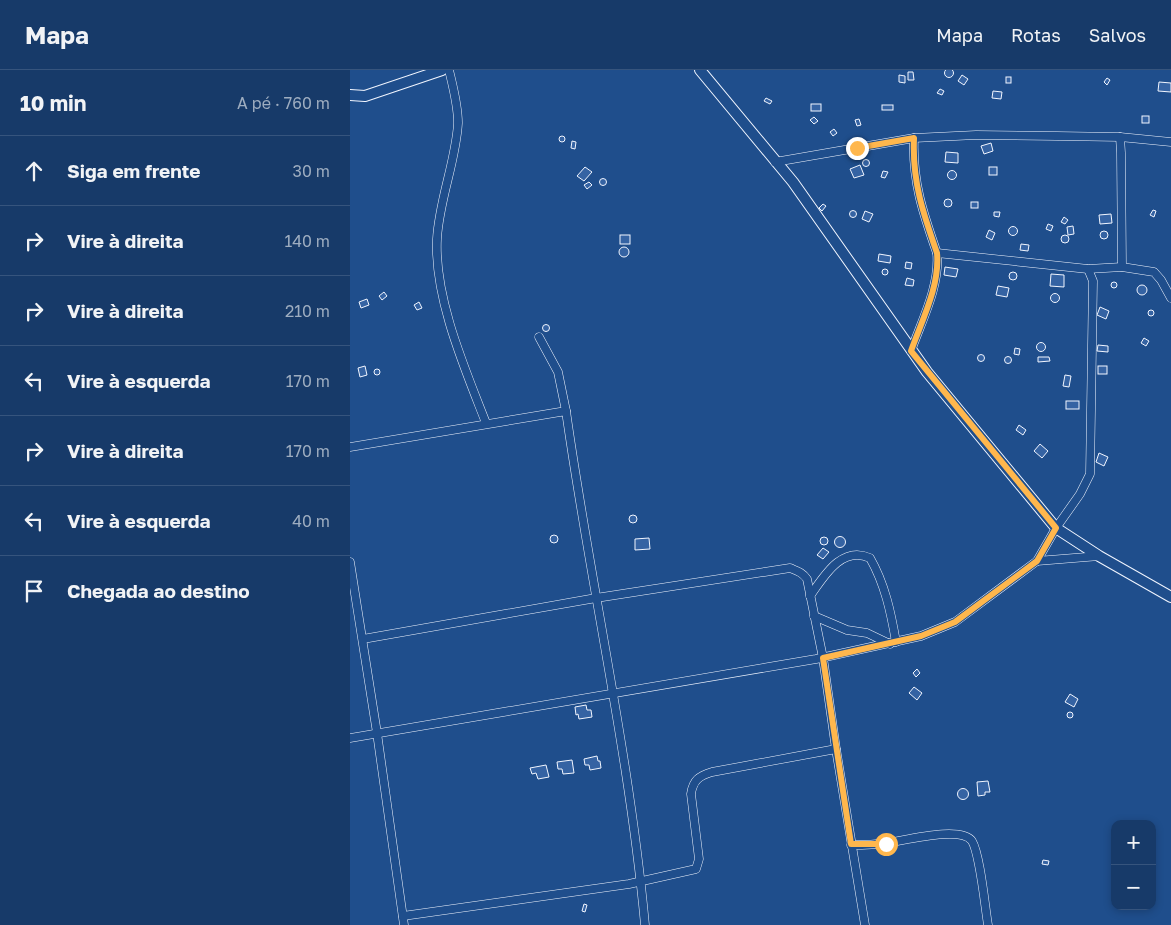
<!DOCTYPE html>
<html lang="pt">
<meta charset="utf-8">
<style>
:root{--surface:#173a69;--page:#244571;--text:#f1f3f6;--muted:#9eadc0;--line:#36547d}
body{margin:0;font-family:"Golos Text",sans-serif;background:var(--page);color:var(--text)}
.controls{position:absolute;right:15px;bottom:15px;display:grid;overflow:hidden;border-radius:10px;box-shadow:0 2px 8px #0003}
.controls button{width:45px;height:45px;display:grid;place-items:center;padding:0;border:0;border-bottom:1px solid var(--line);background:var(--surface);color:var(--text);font:25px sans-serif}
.stop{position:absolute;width:15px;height:15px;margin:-11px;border:4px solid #ffb74d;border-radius:50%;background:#fff}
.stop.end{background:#ffb74d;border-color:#fff;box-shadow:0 1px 5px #0008}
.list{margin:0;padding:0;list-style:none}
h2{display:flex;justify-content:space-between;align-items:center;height:65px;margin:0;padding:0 20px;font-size:21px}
h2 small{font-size:16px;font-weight:400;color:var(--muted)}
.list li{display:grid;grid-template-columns:32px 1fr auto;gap:15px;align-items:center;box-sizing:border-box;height:70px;padding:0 20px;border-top:1px solid var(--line)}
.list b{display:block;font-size:19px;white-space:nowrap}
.list em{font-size:16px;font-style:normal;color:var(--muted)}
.icon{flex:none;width:28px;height:28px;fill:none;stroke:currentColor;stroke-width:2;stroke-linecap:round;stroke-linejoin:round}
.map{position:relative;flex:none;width:821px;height:855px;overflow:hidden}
header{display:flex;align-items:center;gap:30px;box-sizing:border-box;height:70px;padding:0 25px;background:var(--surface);border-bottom:1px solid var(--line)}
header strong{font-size:24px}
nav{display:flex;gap:28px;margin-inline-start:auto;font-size:18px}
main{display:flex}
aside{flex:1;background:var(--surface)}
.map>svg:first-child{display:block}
</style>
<header>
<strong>Mapa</strong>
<nav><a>Mapa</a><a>Rotas</a><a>Salvos</a></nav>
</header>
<main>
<aside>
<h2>10 min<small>A pé · 760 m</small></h2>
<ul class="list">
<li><svg class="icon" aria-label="ahead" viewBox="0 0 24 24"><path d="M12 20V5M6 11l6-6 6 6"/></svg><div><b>Siga em frente</b></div><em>30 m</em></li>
<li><svg class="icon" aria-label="right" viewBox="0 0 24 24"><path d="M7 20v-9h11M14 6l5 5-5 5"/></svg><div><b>Vire à direita</b></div><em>140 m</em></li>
<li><svg class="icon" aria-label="right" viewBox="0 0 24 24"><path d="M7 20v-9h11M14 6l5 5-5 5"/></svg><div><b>Vire à direita</b></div><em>210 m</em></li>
<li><svg class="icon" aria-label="left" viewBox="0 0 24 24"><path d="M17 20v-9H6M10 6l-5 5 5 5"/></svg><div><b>Vire à esquerda</b></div><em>170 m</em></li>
<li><svg class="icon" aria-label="right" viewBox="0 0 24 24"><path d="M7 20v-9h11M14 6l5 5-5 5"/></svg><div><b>Vire à direita</b></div><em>170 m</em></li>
<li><svg class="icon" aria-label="left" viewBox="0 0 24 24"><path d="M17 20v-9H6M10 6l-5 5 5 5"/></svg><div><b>Vire à esquerda</b></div><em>40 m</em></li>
<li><svg class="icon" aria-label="arrive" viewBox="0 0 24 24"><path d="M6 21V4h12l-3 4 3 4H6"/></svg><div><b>Chegada ao destino</b></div></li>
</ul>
</aside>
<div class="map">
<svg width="821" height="855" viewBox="0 0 821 855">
<rect width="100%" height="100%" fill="#1f4e8c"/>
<g fill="#3563a3" stroke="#f2f6ff">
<circle cx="599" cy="3" r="4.5"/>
<path d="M 558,2 L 563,2 L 564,10 L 558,10 Z"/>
<path d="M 549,5 L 555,6 L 555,13 L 549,12 Z"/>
<path d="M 612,5 L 618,9 L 614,15 L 608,11 Z"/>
<rect x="656" y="7" width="5" height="6"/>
<path d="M 757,8 L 760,10 L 757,15 L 754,12 Z"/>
<path d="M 809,12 L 821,13 L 821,22 L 808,21 Z"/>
<path d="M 590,19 L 594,21 L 592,25 L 587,23 Z"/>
<path d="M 643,21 L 652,22 L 651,29 L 642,28 Z"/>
<path d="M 416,28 L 422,31 L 420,34 L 414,31 Z"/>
<rect x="461" y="34" width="10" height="7"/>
<rect x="532" y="35" width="11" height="5"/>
<rect x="792" y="46" width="7" height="7"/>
<path d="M 464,47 L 468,51 L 464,54 L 460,50 Z"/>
<path d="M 509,49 L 511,55 L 507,56 L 505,50 Z"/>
<path d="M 484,59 L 487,63 L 483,66 L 480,62 Z"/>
<circle cx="212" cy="69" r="3"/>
<path d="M 222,71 L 226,72 L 225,79 L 221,78 Z"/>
<path d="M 641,73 L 643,81 L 634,84 L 631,76 Z"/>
<path d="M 596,82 L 608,83 L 608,93 L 595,92 Z"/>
<circle cx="516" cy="93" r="3.5"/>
<path d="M 510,95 L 514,105 L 504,108 L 500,99 Z"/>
<path d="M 235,97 L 242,102 L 234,111 L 227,106 Z"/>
<rect x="639" y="97" width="8" height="8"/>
<circle cx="602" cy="105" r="4.5"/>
<path d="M 533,101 L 538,102 L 535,108 L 531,107 Z"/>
<circle cx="253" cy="112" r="3.5"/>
<path d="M 239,112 L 242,115 L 237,119 L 234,115 Z"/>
<circle cx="598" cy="133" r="4"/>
<rect x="621" y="132" width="7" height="6"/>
<path d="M 473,134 L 476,136 L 472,141 L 469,138 Z"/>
<path d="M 803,140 L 806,141 L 804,147 L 800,145 Z"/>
<circle cx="503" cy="144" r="3.5"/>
<path d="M 515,141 L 523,144 L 519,152 L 512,149 Z"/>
<path d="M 644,142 L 650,142 L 649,147 L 644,146 Z"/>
<path d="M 761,144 L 762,153 L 750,154 L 749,145 Z"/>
<path d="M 714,147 L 718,150 L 715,154 L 711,152 Z"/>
<path d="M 698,154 L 703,156 L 701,161 L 696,159 Z"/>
<path d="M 723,156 L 724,164 L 718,165 L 717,157 Z"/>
<circle cx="663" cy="161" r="4.5"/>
<path d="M 639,160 L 645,163 L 642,170 L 636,167 Z"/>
<circle cx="754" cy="165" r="4"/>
<circle cx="715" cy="169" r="4"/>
<rect x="270" y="165" width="10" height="9"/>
<path d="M 671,174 L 679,175 L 678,181 L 670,180 Z"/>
<circle cx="274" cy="182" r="5"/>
<path d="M 529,184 L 541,186 L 540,193 L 528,191 Z"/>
<path d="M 556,192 L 562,193 L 561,199 L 555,198 Z"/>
<path d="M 595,197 L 608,199 L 606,207 L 594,205 Z"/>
<circle cx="535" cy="202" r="3"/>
<circle cx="663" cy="206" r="4"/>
<path d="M 701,204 L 714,205 L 714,217 L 700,216 Z"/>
<path d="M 557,208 L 564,210 L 563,216 L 555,215 Z"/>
<circle cx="764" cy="215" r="3"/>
<circle cx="792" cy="220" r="5"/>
<path d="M 648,216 L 659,218 L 657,227 L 646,225 Z"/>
<path d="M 34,222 L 37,226 L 32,230 L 29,226 Z"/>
<circle cx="705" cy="228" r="4.5"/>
<path d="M 17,229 L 19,235 L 11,238 L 9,232 Z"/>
<path d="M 69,232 L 72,238 L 67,240 L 64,235 Z"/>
<path d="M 750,237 L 759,241 L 756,249 L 747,245 Z"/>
<circle cx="801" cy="243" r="3"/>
<circle cx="196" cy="258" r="3.5"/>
<path d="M 794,268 L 799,271 L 796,276 L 791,273 Z"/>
<circle cx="691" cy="277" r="4.5"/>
<path d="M 748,275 L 758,276 L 758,282 L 747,281 Z"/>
<path d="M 665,278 L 670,279 L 669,285 L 664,284 Z"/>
<circle cx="631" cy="288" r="3.5"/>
<circle cx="658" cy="290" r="3.5"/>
<path d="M 688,287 L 699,287 L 700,291 L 688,292 Z"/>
<path d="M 15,296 L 17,305 L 10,307 L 8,298 Z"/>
<rect x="748" y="296" width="9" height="8"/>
<circle cx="27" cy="302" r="3"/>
<path d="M 715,305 L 721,306 L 719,317 L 713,316 Z"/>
<rect x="716" y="331" width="13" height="8"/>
<path d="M 669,355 L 676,360 L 673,365 L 666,360 Z"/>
<path d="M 690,374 L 698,381 L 692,388 L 684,381 Z"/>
<path d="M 749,383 L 758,387 L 754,396 L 746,392 Z"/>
<circle cx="283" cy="449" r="4"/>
<circle cx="204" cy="469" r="4"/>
<circle cx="490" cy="472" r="5.5"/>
<circle cx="474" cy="471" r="4"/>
<path d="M 299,468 L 300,479 L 285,480 L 285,469 Z"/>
<path d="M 473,478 L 479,482 L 473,489 L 467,485 Z"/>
<path d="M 567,599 L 570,603 L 566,607 L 563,603 Z"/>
<path d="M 564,617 L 572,623 L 567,630 L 559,623 Z"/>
<path d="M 720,624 L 728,629 L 724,637 L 715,632 Z"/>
<path d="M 236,635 L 237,640 L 241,640 L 242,647 L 229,649 L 228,644 L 226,645 L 225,637 Z"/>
<circle cx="720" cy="645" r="3"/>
<path d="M 247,686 L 248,691 L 250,691 L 251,698 L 240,700 L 239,695 L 235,695 L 234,689 Z"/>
<path d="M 222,690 L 224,703 L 213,704 L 212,699 L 208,699 L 207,692 Z"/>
<path d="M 196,695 L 199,707 L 188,709 L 186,703 L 182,704 L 180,698 Z"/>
<path d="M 638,711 L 640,722 L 635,722 L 635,725 L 628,726 L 627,712 Z"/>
<circle cx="613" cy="724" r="5.5"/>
<path d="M 693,790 L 699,791 L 698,795 L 692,794 Z"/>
<path d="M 234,834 L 237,835 L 235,842 L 232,841 Z"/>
</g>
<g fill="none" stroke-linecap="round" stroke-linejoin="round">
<g stroke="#f2f6ff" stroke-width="9">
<g id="minor">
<path d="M 99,0 C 103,17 108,35 108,53 C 106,91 89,130 87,169 C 84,228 115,299 136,353"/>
<path d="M 770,67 L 771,83 L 772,197"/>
<path d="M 425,92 L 564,68 L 626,65 L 707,66 L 770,67 L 821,72"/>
<path d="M 587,183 L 738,199 L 772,197 L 804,202 L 811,210 L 821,228"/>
<path d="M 189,267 L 208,302 L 216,341"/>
<path d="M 561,281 C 572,250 590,216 587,183 C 573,143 562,111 564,68"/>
<path d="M 0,377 L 216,341 C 240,512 279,682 295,855"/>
<path d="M 687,491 L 749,486"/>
<path d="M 0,492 L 27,663 L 54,855"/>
<path d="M 460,526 C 474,506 492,475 520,488 C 535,514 541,543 546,572"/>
<path d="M 464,546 L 497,560 L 517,563 L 540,574"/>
<path d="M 13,569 L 246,528 L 440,498 C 447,501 452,502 457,509 L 473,588 L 486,679 L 515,855"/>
<path d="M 0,668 L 466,589 L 571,566 L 605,552 L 687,491 L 706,458 L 730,424 L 740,404 L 743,211 L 738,199"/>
<path d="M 501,775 C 513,775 524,775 536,773 C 553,771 611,755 622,771 C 630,784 635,837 638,855"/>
<path d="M 53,846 L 279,814 L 346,799 L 349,789 L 341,724 C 343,710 349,706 362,702 L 486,679"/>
</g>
</g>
<g stroke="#f2f6ff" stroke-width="12">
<g id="tertiary">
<path d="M 350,0 L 443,112 L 577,302 L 706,458 L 749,486 L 821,527"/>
<path d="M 0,25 L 15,26 L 92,0"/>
</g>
</g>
<use href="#minor" stroke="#1f4e8c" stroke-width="8"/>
<use href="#tertiary" stroke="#1f4e8c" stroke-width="10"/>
</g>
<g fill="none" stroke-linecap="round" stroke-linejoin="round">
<path stroke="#ffb74d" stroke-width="6" d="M 507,78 L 564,68 C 562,111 573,143 587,183 C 590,216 572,250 561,281 L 706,458 L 687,491 L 605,552 L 571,566 L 473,588 L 501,774 L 536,774"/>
</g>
</svg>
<div class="controls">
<button>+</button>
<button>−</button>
</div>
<div class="stop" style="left:536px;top:774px"></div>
<div class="stop end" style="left:507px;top:78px"></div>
</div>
</main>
